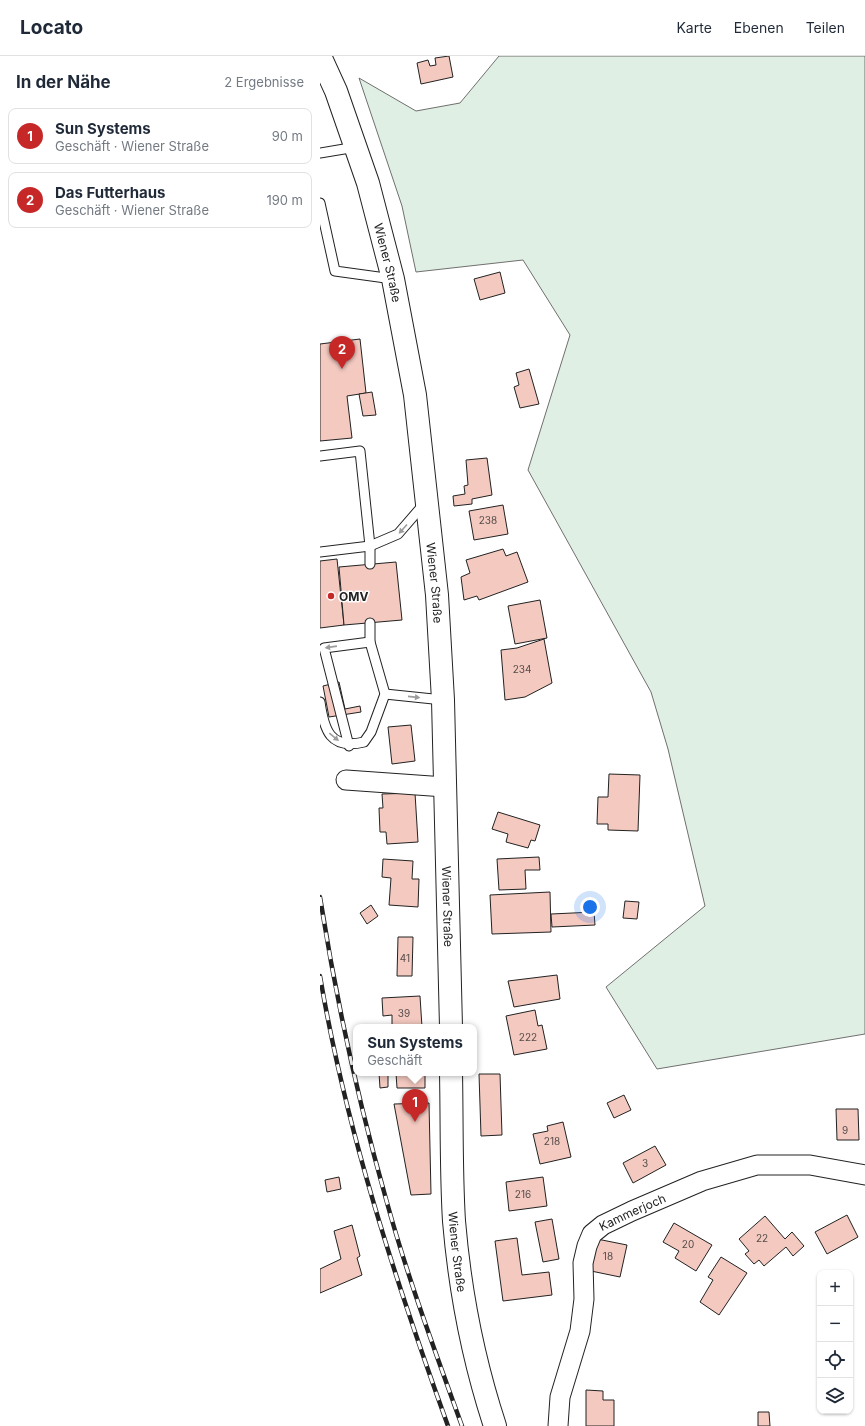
<!DOCTYPE html>
<html lang="de">
<meta charset="utf-8">
<style>
:root{--surface:#fff;--page:#f2f2f3;--text:#1f2937;--muted:#747a83;--line:#e0e1e3;--accent:#c62828}
body{margin:0;font-family:Inter,sans-serif;background:var(--page);color:var(--text)}
.controls{position:absolute;right:12px;bottom:12px;display:grid;overflow:hidden;border-radius:8px;box-shadow:0 1px 3px #0004}
.controls button{width:36px;height:36px;display:grid;place-items:center;padding:0;border:0;border-bottom:1px solid var(--line);background:var(--surface);color:var(--text);font:20px sans-serif}
.you{position:absolute;left:270px;top:851px;width:14px;height:14px;margin:-10px;border:3px solid #fff;border-radius:50%;background:#1a73e8;box-shadow:0 0 0 6px #1a73e833}
.badge{display:grid;place-items:center;width:26px;height:26px;border-radius:50%;background:var(--accent);color:#fff;font-size:13px;font-weight:700}
.pin{position:absolute;translate:-50% -33px;filter:drop-shadow(0 1px 2px #0008)}
.pin::after{content:'';position:absolute;top:21px;width:14px;height:12px;background:inherit;clip-path:polygon(0 0,100% 0,50% 100%)}
.popup{position:absolute;left:33px;top:968px;width:124px;height:52px;box-sizing:border-box;display:grid;place-content:center;border-radius:8px;background:var(--surface);filter:drop-shadow(0 1px 3px #0005);font-size:13px;white-space:nowrap;color:var(--muted)}
.popup b{font-size:15px;color:var(--text)}
.popup::after{content:'';position:absolute;left:50%;top:100%;margin-left:-8px;border:8px solid transparent;border-top-color:var(--surface)}
.list{margin:0;padding:0;list-style:none}
h2{display:flex;justify-content:space-between;align-items:center;height:52px;margin:0;padding:0 16px;font-size:17px}
h2 small{font-size:13px;font-weight:400;color:var(--muted)}
.list li{display:grid;grid-template-columns:26px 1fr auto;gap:12px;align-items:center;box-sizing:border-box;height:56px;margin:0 8px 8px;padding:0 8px;border:1px solid var(--line);border-radius:8px}
.list b{display:block;font-size:15px;white-space:nowrap}
.list p{margin:0;font-size:13px;white-space:nowrap;color:var(--muted)}
.list em{font-size:13px;font-style:normal;color:var(--muted)}
.icon{flex:none;width:22px;height:22px;fill:none;stroke:currentColor;stroke-width:2;stroke-linecap:round;stroke-linejoin:round}
.map{position:relative;flex:none;width:545px;height:1370px;overflow:hidden}
header{display:flex;align-items:center;gap:24px;box-sizing:border-box;height:56px;padding:0 20px;background:var(--surface);border-bottom:1px solid var(--line)}
header strong{font-size:19px}
nav{display:flex;gap:22px;margin-inline-start:auto;font-size:14px}
main{display:flex}
aside{flex:1;background:var(--surface)}
.map>svg:first-child{display:block}
</style>
<header>
<strong>Locato</strong>
<nav><a>Karte</a><a>Ebenen</a><a>Teilen</a></nav>
</header>
<main>
<aside>
<h2>In der Nähe<small>2 Ergebnisse</small></h2>
<ul class="list">
<li><span class="badge">1</span><div><b>Sun Systems</b><p>Geschäft · Wiener Straße</p></div><em>90 m</em></li>
<li><span class="badge">2</span><div><b>Das Futterhaus</b><p>Geschäft · Wiener Straße</p></div><em>190 m</em></li>
</ul>
</aside>
<div class="map">
<svg width="545" height="1370" viewBox="0 0 545 1370">
<rect width="100%" height="100%" fill="#fff"/>
<path fill="#e0efe3" stroke="#6f6f6f" d="M 179,0 L 545,0 L 545,978 L 337,1013 L 286,931 L 385,850 L 348,693 L 331,636 L 208,414 L 250,279 L 203,204 L 96,216 L 82,150 L 39,22 L 96,55 L 140,47 Z"/>
<g fill="#f3c9c0" stroke="#222">
<path d="M 129,0 L 133,21 L 101,28 L 97,7 L 108,4 L 110,10 L 116,9 L 115,2 Z"/>
<path d="M 180,216 L 185,237 L 160,244 L 154,223 Z"/>
<path d="M 40,283 L 46,337 L 27,340 L 32,382 L 0,385 L 0,288 Z"/>
<path d="M 209,313 L 219,348 L 200,352 L 194,331 L 199,329 L 196,317 Z"/>
<path d="M 52,336 L 56,359 L 43,360 L 39,338 Z"/>
<path d="M 167,402 L 172,439 L 152,443 L 152,448 L 134,450 L 133,440 L 145,438 L 144,430 L 148,429 L 146,404 Z"/>
<path d="M 183,449 L 188,478 L 154,484 L 149,455 Z"/>
<path d="M 183,493 L 186,500 L 197,496 L 208,526 L 159,544 L 157,540 L 144,544 L 141,521 L 150,517 L 146,504 Z"/>
<path d="M 17,503 L 24,569 L 0,572 L 0,505 Z"/>
<path d="M 76,506 L 82,564 L 24,569 L 19,511 Z"/>
<path d="M 220,544 L 227,582 L 195,588 L 188,550 Z"/>
<path d="M 224,583 L 232,627 L 205,641 L 185,644 L 181,594 L 197,592 Z"/>
<path d="M 19,626 L 25,653 L 40,650 L 41,656 L 9,661 L 3,630 Z"/>
<path d="M 91,669 L 95,705 L 72,708 L 68,671 Z"/>
<path d="M 289,718 L 320,719 L 318,775 L 288,774 L 288,768 L 277,768 L 278,741 L 288,741 Z"/>
<path d="M 95,737 L 98,786 L 67,788 L 66,776 L 60,776 L 59,752 L 63,752 L 62,738 Z"/>
<path d="M 178,756 L 220,769 L 215,785 L 211,784 L 208,792 L 186,786 L 188,778 L 172,773 Z"/>
<path d="M 219,801 L 220,814 L 205,814 L 206,833 L 179,834 L 177,803 Z"/>
<path d="M 63,803 L 93,805 L 92,823 L 99,823 L 98,851 L 69,849 L 71,822 L 62,821 Z"/>
<path d="M 230,836 L 231,876 L 172,878 L 170,839 Z"/>
<path d="M 305,845 L 319,846 L 317,863 L 303,862 Z"/>
<path d="M 51,849 L 58,860 L 47,868 L 40,857 Z"/>
<path d="M 274,856 L 275,869 L 232,871 L 231,858 Z"/>
<path d="M 78,881 L 93,881 L 92,920 L 77,920 Z"/>
<path d="M 237,919 L 240,943 L 194,951 L 188,925 Z"/>
<path d="M 100,940 L 102,971 L 72,971 L 72,959 L 63,960 L 62,942 Z"/>
<path d="M 215,954 L 218,970 L 222,969 L 227,993 L 194,999 L 186,960 Z"/>
<path d="M 59,1017 L 68,1017 L 68,1031 L 60,1032 Z"/>
<path d="M 76,1017 L 105,1017 L 105,1032 L 77,1032 Z"/>
<path d="M 159,1018 L 180,1018 L 182,1079 L 161,1080 Z"/>
<path d="M 304,1039 L 311,1054 L 294,1062 L 287,1047 Z"/>
<path d="M 109,1047 L 111,1138 L 91,1139 L 74,1048 Z"/>
<path d="M 516,1053 L 538,1053 L 539,1084 L 517,1084 Z"/>
<path d="M 243,1066 L 251,1101 L 220,1108 L 213,1078 L 228,1075 L 227,1070 Z"/>
<path d="M 335,1090 L 346,1109 L 313,1127 L 303,1107 Z"/>
<path d="M 19,1121 L 21,1133 L 7,1136 L 5,1124 Z"/>
<path d="M 223,1121 L 227,1150 L 189,1155 L 186,1126 Z"/>
<path d="M 527,1159 L 538,1181 L 507,1198 L 495,1176 Z"/>
<path d="M 445,1160 L 465,1183 L 472,1176 L 484,1190 L 473,1200 L 466,1191 L 444,1210 L 439,1204 L 434,1208 L 425,1198 L 429,1195 L 419,1183 Z"/>
<path d="M 232,1163 L 239,1203 L 223,1206 L 215,1166 Z"/>
<path d="M 354,1167 L 392,1189 L 376,1215 L 355,1202 L 359,1195 L 343,1186 Z"/>
<path d="M 32,1169 L 40,1200 L 37,1202 L 42,1219 L 0,1237 L 0,1213 L 21,1203 L 14,1175 Z"/>
<path d="M 197,1182 L 202,1219 L 229,1216 L 232,1239 L 183,1245 L 175,1185 Z"/>
<path d="M 277,1183 L 307,1189 L 300,1221 L 271,1215 Z"/>
<path d="M 401,1201 L 427,1217 L 399,1259 L 380,1246 L 393,1224 L 388,1221 Z"/>
<path d="M 266,1334 L 283,1335 L 283,1344 L 294,1344 L 294,1370 L 266,1370 Z"/>
<path d="M 438,1356 L 449,1356 L 450,1370 L 438,1370 Z"/>
</g>
<g fill="none" stroke-linecap="round" stroke-linejoin="round">
<g stroke="#222" stroke-width="11">
<g id="service">
<path d="M 0,97 L 36,91"/>
<path d="M 0,147 L 15,215 L 73,223"/>
<path d="M 0,400 L 40,395 L 50,490 L 50,508"/>
<path d="M 0,496 L 50,490 L 78,478 L 104,448"/>
<path d="M 65,638 L 123,644"/>
<path d="M 0,646 C 4,674 10,694 44,686 L 51,676 L 65,638 L 50,586 L 50,567"/>
<path d="M 29,690 L 4,592 L 50,586"/>
</g>
</g>
<g stroke="#222" stroke-width="21">
<g id="minor">
<path d="M 26,724 L 125,731"/>
<path id="s1" d="M 238,1370 L 240,1341 L 260,1275 L 264,1243 L 263,1207 L 267,1190 L 272,1178 L 283,1169 L 312,1155 L 382,1125 L 437,1109 L 490,1109 L 545,1119"/>
</g>
</g>
<g stroke="#222" stroke-width="24">
<g id="primary">
<path id="s2" d="M 0,0 L 16,35 L 48,127 L 73,223 L 95,339 L 117,539 L 123,644 L 131,971"/>
<path id="s3" d="M 131,1017 C 132,1066 131,1116 134,1165 C 140,1236 153,1303 175,1370"/>
</g>
</g>
<use href="#service" stroke="#fff" stroke-width="9"/>
<use href="#minor" stroke="#fff" stroke-width="19"/>
<use href="#primary" stroke="#fff" stroke-width="22"/>
<g stroke="#222" stroke-width="4.5">
<g id="rail">
<path d="M 0,841 C 16,943 38,1044 66,1143 C 87,1220 115,1295 142,1370"/>
<path d="M 0,920 C 26,1074 75,1223 128,1370"/>
</g>
</g>
<use href="#rail" stroke="#fff" stroke-width="3" stroke-dasharray="9" stroke-linecap="butt"/>
</g>
<defs><path id="oneway-solid" d="M-6-.8H1V-3.2L6.5 0L1 3.2V.8H-6Z"/></defs>
<g fill="#9c9c9c">
<use href="#oneway-solid" transform="translate(83 473) rotate(132)"/>
<use href="#oneway-solid" transform="translate(11 591) rotate(172)"/>
<use href="#oneway-solid" transform="translate(94 641) rotate(6)"/>
<use href="#oneway-solid" transform="translate(14 681) rotate(39)"/>
</g>
<circle fill="#c62828" stroke="#fff" stroke-width="1.5" cx="11" cy="540" r="4"/>
<g text-anchor="middle" dominant-baseline="central" stroke-width="3" stroke-linejoin="round" paint-order="stroke">
<g font-size="10" fill="#564c4a">
<text x="168" y="464">238</text>
<text x="202" y="613">234</text>
<text x="85" y="902">41</text>
<text x="84" y="957">39</text>
<text x="208" y="981">222</text>
<text x="525" y="1074">9</text>
<text x="232" y="1085">218</text>
<text x="325" y="1107">3</text>
<text x="203" y="1138">216</text>
<text x="442" y="1182">22</text>
<text x="368" y="1188">20</text>
<text x="288" y="1200">18</text>
</g>
<g font-size="12" fill="#222" stroke="#fff">
<text stroke="none"><textPath href="#s2" startOffset="218">Wiener Straße</textPath></text>
<text stroke="none"><textPath href="#s2" startOffset="542">Wiener Straße</textPath></text>
<text stroke="none"><textPath href="#s2" startOffset="866">Wiener Straße</textPath></text>
<text stroke="none"><textPath href="#s1" startOffset="243">Kammerjoch</textPath></text>
<text stroke="none"><textPath href="#s3" startOffset="179">Wiener Straße</textPath></text>
</g>
<g font-size="12" font-weight="bold" fill="#222" stroke="#fff" text-anchor="start">
<text x="19" y="540">OMV</text>
</g>
</g>
</svg>
<div class="controls">
<button>+</button>
<button>−</button>
<button><svg class="icon" aria-label="locate" viewBox="0 0 24 24"><circle cx="12" cy="12" r="6"/><path d="M12 2v4M12 18v4M2 12h4M18 12h4"/></svg></button>
<button><svg class="icon" aria-label="layers" viewBox="0 0 24 24"><path d="M12 4l9 5-9 5-9-5zM3 14l9 5 9-5"/></svg></button>
</div>
<div class="you"></div>
<div class="pin badge" style="left:95px;top:1066px">1</div>
<div class="popup"><b>Sun Systems</b>Geschäft</div>
<div class="pin badge" style="left:22px;top:313px">2</div>
</div>
</main>
